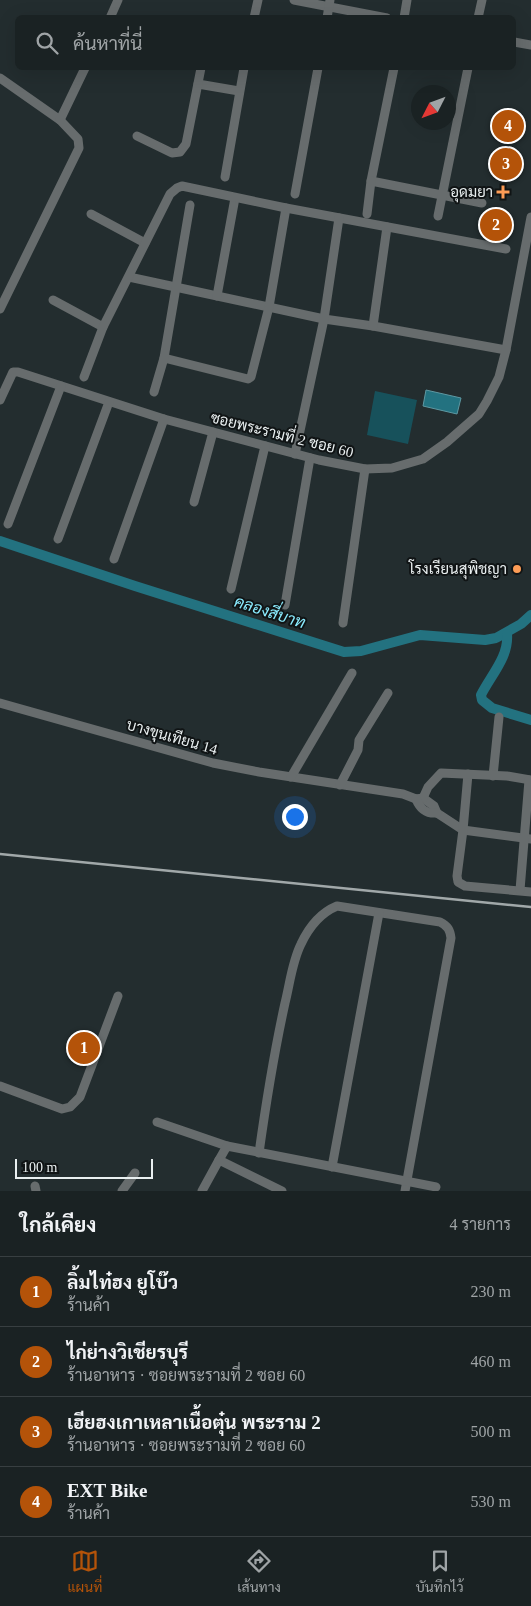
<!DOCTYPE html>
<html lang="th">
<meta charset="utf-8">
<style>
:root{--surface:#1a2223;--page:#232a2b;--text:#f1f3f6;--muted:#9fa4a6;--line:#383f41;--accent:#b45309}
body{margin:0;font-family:"Times New Roman",Sarabun,serif;background:var(--page);color:var(--text)}
.compass{position:absolute;left:411px;top:85px;width:45px;height:45px;border-radius:50%;background:var(--surface);box-shadow:0 5px 20px #0002;rotate:228deg}
.scale{position:absolute;left:15px;bottom:12px;width:138px;box-sizing:border-box;padding-left:5px;border:2px solid #e9eff0;border-top:0;font-size:14px;line-height:18px;white-space:nowrap;color:#e9eff0;-webkit-text-stroke:4px #101415;paint-order:stroke}
.you{position:absolute;left:294px;top:816px;width:18px;height:18px;margin:-12px;border:4px solid #fff;border-radius:50%;background:#1a73e8;box-shadow:0 0 0 8px #1a73e833}
.badge{display:grid;place-items:center;width:32px;height:32px;border-radius:50%;background:var(--accent);color:#fff;font-size:16px;font-weight:700}
.pin{position:absolute;translate:-50% -50%;border:2px solid #fff;box-shadow:0 1px 5px #0006}
.list{margin:0;padding:0;list-style:none}
h2{display:flex;justify-content:space-between;align-items:center;height:65px;margin:0;padding:0 20px;font-size:21px}
h2 small{font-size:16px;font-weight:400;color:var(--muted)}
.list li{display:grid;grid-template-columns:32px 1fr auto;gap:15px;align-items:center;box-sizing:border-box;height:70px;padding:0 20px;border-top:1px solid var(--line)}
.list b{display:block;font-size:19px;white-space:nowrap}
.list p{margin:0;font-size:16px;white-space:nowrap;color:var(--muted)}
.list em{font-size:16px;font-style:normal;color:var(--muted)}
.icon{flex:none;width:28px;height:28px;fill:none;stroke:currentColor;stroke-width:2;stroke-linecap:round;stroke-linejoin:round}
.map{position:relative;flex:none;width:531px;height:1191px;overflow:hidden}
.search{position:absolute;background:var(--surface);box-shadow:0 5px 20px #0002;left:15px;right:15px;top:15px;height:55px;display:flex;align-items:center;gap:12px;box-sizing:border-box;padding:0 18px;border-radius:8px;color:var(--muted);font-size:19px}
.sheet{height:345px;background:var(--surface)}
nav{display:flex;justify-content:space-around;align-items:center;box-sizing:border-box;height:70px;border-top:1px solid var(--line);background:var(--surface);font-size:14px;color:var(--muted)}
nav a{display:grid;justify-items:center;gap:2px}
nav .on{color:var(--accent)}
.map>svg:first-child{display:block}
</style>
<div class="map">
<svg width="531" height="1191" viewBox="0 0 531 1191">
<rect width="100%" height="100%" fill="#232d2f"/>
<path fill="#17515b" d="M 375,391 L 417,400 L 408,444 L 367,435 Z"/>
<path fill="#237280" stroke="#5e98a2" d="M 426,390 L 461,398 L 457,414 L 423,406 Z"/>
<g fill="none" stroke-linecap="round" stroke-linejoin="round">
<g stroke="#237280" stroke-width="10">
<path d="M 0,541 L 135,586 L 344,652 L 361,651 L 420,635 L 485,640 L 496,638 L 521,624 L 531,615"/>
<path d="M 507,634 C 509,657 491,675 481,695 L 482,700 L 492,708 L 531,720"/>
</g>
<g stroke="#676c6d" stroke-width="9">
<path d="M 294,0 L 387,18"/>
<path d="M 110,18 L 118,0"/>
<path d="M 254,18 L 258,0"/>
<path d="M 327,18 L 330,0"/>
<path d="M 404,18 L 407,0"/>
<path d="M 478,18 L 482,0"/>
<path d="M 514,42 L 531,45"/>
<path d="M 394,68 L 371,181 L 482,203"/>
<path d="M 0,78 L 60,120 L 78,139 L 79,148 L 0,309"/>
<path d="M 198,84 L 239,91"/>
<path d="M 60,120 L 85,68"/>
<path d="M 137,136 L 172,153 L 180,152 L 186,144 L 201,68"/>
<path d="M 225,177 L 244,68"/>
<path d="M 295,194 L 318,68"/>
<path d="M 91,214 L 145,243"/>
<path d="M 367,214 L 371,181"/>
<path d="M 438,216 L 468,68"/>
<path d="M 129,277 L 324,319 L 373,326 L 506,350"/>
<path d="M 217,296 L 235,198"/>
<path d="M 53,300 L 103,327"/>
<path d="M 373,326 L 387,227"/>
<path d="M 164,358 L 248,379 L 251,377 L 269,307 L 286,208"/>
<path d="M 84,377 L 103,327 L 170,194 L 177,188 L 182,186 L 286,208 L 506,249"/>
<path d="M 154,392 L 164,358 L 190,205"/>
<path d="M 0,400 L 13,372 L 18,372 L 164,419 L 319,460 L 365,469 L 392,468 L 423,459 L 447,442 L 479,414 L 487,401 L 499,377 L 506,350 L 531,217"/>
<path d="M 295,454 L 324,319 L 339,218"/>
<path d="M 194,502 L 213,432"/>
<path d="M 8,524 L 61,386"/>
<path d="M 58,539 L 109,402"/>
<path d="M 114,559 L 164,419"/>
<path d="M 231,589 L 265,446"/>
<path d="M 285,605 L 310,458"/>
<path d="M 343,623 L 365,469"/>
<path d="M 0,703 L 213,763 L 259,772 L 403,794 L 416,799 L 423,798 L 434,806 L 437,813 L 463,830 L 531,839"/>
<path d="M 468,774 L 463,830 L 457,876 L 458,882 L 465,886 L 531,892"/>
<path d="M 493,776 L 499,717"/>
<path d="M 291,777 L 352,673"/>
<path d="M 340,785 L 358,750 L 359,740 L 388,693"/>
<path d="M 423,798 L 428,787 L 441,773 L 507,776 L 531,780"/>
<path d="M 416,799 C 420,809 426,814 437,813"/>
<path d="M 520,890 L 529,780"/>
<path d="M 0,1086 L 62,1109 L 70,1107 L 80,1097 L 118,996"/>
<path d="M 157,1122 L 227,1146"/>
<path d="M 259,1153 C 266,1103 274,1053 285,1003 C 290,983 292,962 301,944 C 309,927 320,913 337,906 L 440,922 C 448,926 450,930 451,938 L 405,1191"/>
<path d="M 219,1160 L 227,1146 L 436,1187"/>
<path d="M 332,1167 L 379,913"/>
<path d="M 35,1186 L 36,1191"/>
<path d="M 122,1191 L 135,1173"/>
<path d="M 202,1191 L 219,1160 L 282,1191"/>
</g>
<path stroke="#a1a8a9" stroke-width="2.5" d="M 0,854 L 531,907"/>
</g>
<g fill="#fd9c56" stroke="#101415" stroke-width="2">
<path d="M500.5 184.5h5v5h5v5h-5v5h-5v-5h-5v-5h5z"/>
<circle cx="517" cy="569" r="5"/>
</g>
<g text-anchor="middle" dominant-baseline="central" stroke-width="4" stroke-linejoin="round" paint-order="stroke">
<g font-size="15" fill="#e9eff0" stroke="#101415" text-anchor="end">
<text x="493" y="192">อุดมยา</text>
<text x="507" y="569">โรงเรียนสุพิชญา</text>
</g>
<g font-size="15" fill="#e9eff0" stroke="#101415">
<text transform="translate(282 435) rotate(14)">ซอยพระรามที่ 2 ซอย 60</text>
<text transform="translate(172 737) rotate(16)">บางขุนเทียน 14</text>
</g>
<g font-size="16" font-style="italic" fill="#8becff" stroke="#101415">
<text transform="translate(270 612) rotate(18)">คลองสี่บาท</text>
</g>
</g>
</svg>
<svg class="compass" viewBox="-18 -18 36 36"><path d="M0-13l5 13h-10z" fill="#e53935"/><path d="M0 13l5-13h-10z" fill="#9fa4a6"/></svg>
<div class="scale">100 m</div>
<div class="you"></div>
<div class="pin badge" style="left:84px;top:1048px">1</div>
<div class="pin badge" style="left:496px;top:225px">2</div>
<div class="pin badge" style="left:506px;top:164px">3</div>
<div class="pin badge" style="left:508px;top:126px">4</div>
<div class="search"><svg class="icon" aria-label="search" viewBox="0 0 24 24"><circle cx="10" cy="10" r="6"/><path d="M15 15l6 6"/></svg>ค้นหาที่นี่</div>
</div>
<section class="sheet">
<h2>ใกล้เคียง<small>4 รายการ</small></h2>
<ul class="list">
<li><span class="badge">1</span><div><b>ลิ้มไท๋ฮง ยูโบ๊ว</b><p>ร้านค้า</p></div><em>230 m</em></li>
<li><span class="badge">2</span><div><b>ไก่ย่างวิเชียรบุรี</b><p>ร้านอาหาร · ซอยพระรามที่ 2 ซอย 60</p></div><em>460 m</em></li>
<li><span class="badge">3</span><div><b>เฮียฮงเกาเหลาเนื้อตุ๋น พระราม 2</b><p>ร้านอาหาร · ซอยพระรามที่ 2 ซอย 60</p></div><em>500 m</em></li>
<li><span class="badge">4</span><div><b>EXT Bike</b><p>ร้านค้า</p></div><em>530 m</em></li>
</ul>
</section>
<nav>
<a class="on"><svg class="icon" aria-label="map" viewBox="0 0 24 24"><path d="M3 6l6-2 6 2 6-2v14l-6 2-6-2-6 2zM9 4v14M15 6v14"/></svg>แผนที่</a>
<a><svg class="icon" aria-label="directions" viewBox="0 0 24 24"><path d="M12 3l9 9-9 9-9-9zM9 14v-3h6M13 9l2 2-2 2"/></svg>เส้นทาง</a>
<a><svg class="icon" aria-label="saved" viewBox="0 0 24 24"><path d="M7 4h10v16l-5-4-5 4z"/></svg>บันทึกไว้</a>
</nav>
